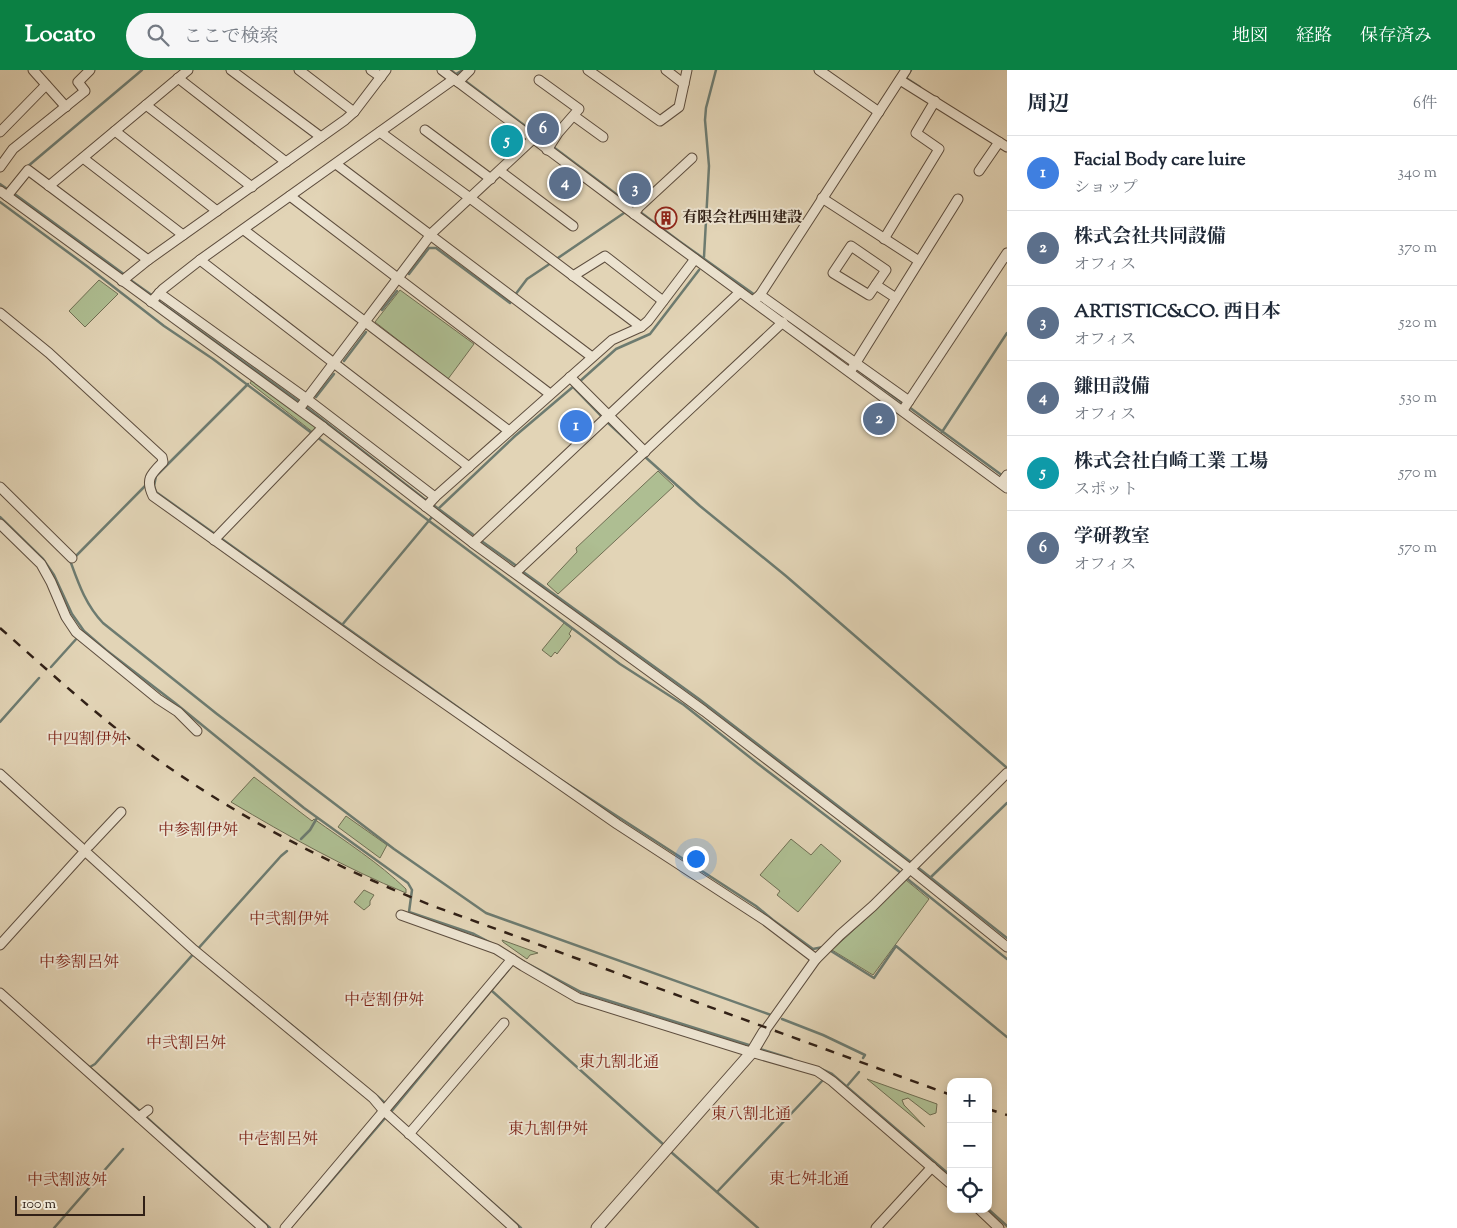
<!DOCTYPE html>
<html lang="ja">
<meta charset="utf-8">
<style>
:root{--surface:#fff;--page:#f6f6f7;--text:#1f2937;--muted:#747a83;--line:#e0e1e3;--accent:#0b8043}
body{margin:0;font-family:"Sorts Mill Goudy","Noto Serif JP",serif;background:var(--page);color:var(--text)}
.controls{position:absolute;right:15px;bottom:15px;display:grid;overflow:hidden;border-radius:10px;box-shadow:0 2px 8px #0003}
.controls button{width:45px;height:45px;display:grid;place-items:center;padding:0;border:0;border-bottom:1px solid var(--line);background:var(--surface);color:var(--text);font:25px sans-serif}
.scale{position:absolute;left:15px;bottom:12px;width:130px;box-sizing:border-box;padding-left:5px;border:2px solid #312016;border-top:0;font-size:14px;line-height:18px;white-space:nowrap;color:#312016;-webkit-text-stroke:4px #ece3d0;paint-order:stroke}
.you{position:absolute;left:695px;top:788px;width:18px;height:18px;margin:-12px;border:4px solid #fff;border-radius:50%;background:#1a73e8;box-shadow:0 0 0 8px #1a73e833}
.badge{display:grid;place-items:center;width:32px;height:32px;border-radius:50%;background:var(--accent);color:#fff;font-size:16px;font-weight:700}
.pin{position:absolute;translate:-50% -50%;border:2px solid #fff;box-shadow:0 1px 5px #0006}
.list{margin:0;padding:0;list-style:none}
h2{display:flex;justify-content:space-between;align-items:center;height:65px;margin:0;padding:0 20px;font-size:21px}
h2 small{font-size:16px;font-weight:400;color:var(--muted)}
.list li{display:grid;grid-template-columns:32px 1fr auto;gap:15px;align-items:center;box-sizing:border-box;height:75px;padding:0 20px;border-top:1px solid var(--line)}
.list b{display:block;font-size:19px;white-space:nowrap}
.list p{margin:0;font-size:16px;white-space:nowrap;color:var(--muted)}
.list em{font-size:16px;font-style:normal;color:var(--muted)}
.icon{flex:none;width:28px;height:28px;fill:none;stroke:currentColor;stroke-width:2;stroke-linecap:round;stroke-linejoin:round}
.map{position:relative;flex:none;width:1007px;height:1158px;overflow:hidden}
header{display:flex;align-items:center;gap:30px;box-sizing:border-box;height:70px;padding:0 25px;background:var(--accent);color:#fff}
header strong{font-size:24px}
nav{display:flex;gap:28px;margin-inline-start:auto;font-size:18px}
.search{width:350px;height:45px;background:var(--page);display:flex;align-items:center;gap:12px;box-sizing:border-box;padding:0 18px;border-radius:28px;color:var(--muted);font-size:19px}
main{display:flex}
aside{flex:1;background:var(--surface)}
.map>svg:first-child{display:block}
</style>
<header>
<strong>Locato</strong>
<div class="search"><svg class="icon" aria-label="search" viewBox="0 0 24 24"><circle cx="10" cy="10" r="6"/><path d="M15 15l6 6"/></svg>ここで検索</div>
<nav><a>地図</a><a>経路</a><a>保存済み</a></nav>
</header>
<main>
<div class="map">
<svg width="1007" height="1158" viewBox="0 0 1007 1158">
<rect width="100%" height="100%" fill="#e2d4b6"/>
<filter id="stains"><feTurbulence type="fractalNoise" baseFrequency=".004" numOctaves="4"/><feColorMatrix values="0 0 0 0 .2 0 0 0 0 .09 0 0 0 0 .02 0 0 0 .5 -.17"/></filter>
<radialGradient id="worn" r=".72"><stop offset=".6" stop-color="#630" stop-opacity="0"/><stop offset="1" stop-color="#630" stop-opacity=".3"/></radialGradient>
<g fill="#aebe92" stroke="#706f54">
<path d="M 99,210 L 118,224 L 85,257 L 69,241 Z"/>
<path d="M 400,220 L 474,274 L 448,309 L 375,252 Z"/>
<path d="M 252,310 L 318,358 L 314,363 L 250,313 Z"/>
<path d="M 658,401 L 674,416 L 558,524 L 547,514 L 577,482 L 576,478 Z"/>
<path d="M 564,553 L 572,559 L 569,564 L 571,566 L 557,584 L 555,582 L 551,587 L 542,580 Z"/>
<path d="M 254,707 L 312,751 L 314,749 C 345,771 379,793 406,819 L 406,823 C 345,798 288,766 231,732 Z"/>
<path d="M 346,746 L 387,775 L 380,788 L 338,757 Z"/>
<path d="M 791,769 L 811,785 L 821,774 L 841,791 L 798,842 L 777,825 L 780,821 L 760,805 Z"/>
<path d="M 906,810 L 929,829 L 873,905 L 832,880 L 878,838 Z"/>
<path d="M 364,820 L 374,825 L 370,831 L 370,835 L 364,840 L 354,832 Z"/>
<path d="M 502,870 L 538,883 L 530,885 L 527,889 L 503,872 Z"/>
<path d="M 867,1009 L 937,1034 L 936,1043 L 930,1045 L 908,1028 L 902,1030 L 904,1035 L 925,1057 Z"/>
</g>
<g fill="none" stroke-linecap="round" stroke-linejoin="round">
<g stroke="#6d7b70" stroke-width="2.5">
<path d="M 451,0 L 459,7"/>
<path d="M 911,0 L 906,8 L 920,17"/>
<path d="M 456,4 L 463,0"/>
<path d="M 464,10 L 679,171 L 755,225"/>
<path d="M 27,97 L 142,0"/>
<path d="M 0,114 L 16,125 L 125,205"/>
<path d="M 0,132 L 88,197 L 164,256 L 213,289 L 313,364"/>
<path d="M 704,187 L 709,96 L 705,50 L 706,38 L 716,0"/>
<path d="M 555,190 L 624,143"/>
<path d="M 409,204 L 429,178 L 436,178 L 510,233"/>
<path d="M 129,209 L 153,226"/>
<path d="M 515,225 L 527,209 L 551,193"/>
<path d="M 157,230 L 301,333"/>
<path d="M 382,240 L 397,221"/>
<path d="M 344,291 L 366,262"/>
<path d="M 854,297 L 904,334"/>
<path d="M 578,313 L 616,279 L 650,264 L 699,200"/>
<path d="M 248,314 L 156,406 L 154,416 L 156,422 L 487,658"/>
<path d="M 573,317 L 602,347"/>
<path d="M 316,327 L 334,304"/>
<path d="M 305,336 L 427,431"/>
<path d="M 909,337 L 1003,406"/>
<path d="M 606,351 L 633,376"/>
<path d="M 942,362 L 1007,263"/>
<path d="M 317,367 L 620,594 L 684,635 L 757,693 L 901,803"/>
<path d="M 643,385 L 700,436 L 786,506 L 1006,697"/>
<path d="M 146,415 L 72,490 L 71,493 C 79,515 86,535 103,553 L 217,644 L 394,779 L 486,843 L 771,945"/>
<path d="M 432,434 L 475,466"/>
<path d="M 437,440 L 515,366 L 574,316"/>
<path d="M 0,447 L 43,489 L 54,505 L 72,544 L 84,561 L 106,580 L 175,633 L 304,738 L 408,813 L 412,820 L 409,842 L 474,864 L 493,874"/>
<path d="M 480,470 L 518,497"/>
<path d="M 522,501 L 699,629 L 912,793"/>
<path d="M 342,555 L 432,447"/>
<path d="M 51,597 L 78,567"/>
<path d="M 0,652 L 39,608"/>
<path d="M 555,706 L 756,836 L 773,850 L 813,879 L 823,877"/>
<path d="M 301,769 L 310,760 L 317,748"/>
<path d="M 916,796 L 1007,868"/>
<path d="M 905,807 L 1007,889"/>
<path d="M 931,807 L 1007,733"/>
<path d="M 831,881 L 874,908 L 896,876 L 1007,967"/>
<path d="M 519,889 L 581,922 L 752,976"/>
<path d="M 492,921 L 664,1075"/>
<path d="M 267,935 L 317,976"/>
<path d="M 782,949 L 823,965 L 865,985 L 863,988"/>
<path d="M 64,975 L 141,1042"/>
<path d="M 757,978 L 792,989"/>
<path d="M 90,997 L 95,994 L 281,786 L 287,781"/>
<path d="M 819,998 L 832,1004 L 951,1106"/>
<path d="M 847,1016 L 859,1002"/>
<path d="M 377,1026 L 386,1034"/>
<path d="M 390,1043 L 514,893"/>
<path d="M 145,1046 L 270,1158"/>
<path d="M 671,1082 L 758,1158"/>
<path d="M 451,1096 L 521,1158"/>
<path d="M 717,1122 L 823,1010"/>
<path d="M 307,1139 L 386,1047"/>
<path d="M 988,1139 L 1007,1156"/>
<path d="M 54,1158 L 123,1079"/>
</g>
<g stroke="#5d4d3e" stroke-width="11">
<g id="minor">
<path d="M 33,0 L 66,37"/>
<path d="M 231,0 L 321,67"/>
<path d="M 299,0 L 354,42"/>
<path d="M 371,0 L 381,7"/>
<path d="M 442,0 L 634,144 L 1007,418"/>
<path d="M 588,0 L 660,51 L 679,37 L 687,0"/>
<path d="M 666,0 L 684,14"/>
<path d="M 819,0 L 879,42"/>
<path d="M 178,8 L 286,92"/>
<path d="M 539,10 L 579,39 L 558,63 L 547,80"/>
<path d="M 900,10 L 1007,77"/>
<path d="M 458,12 L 470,0"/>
<path d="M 146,35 L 252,117"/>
<path d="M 574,46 L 603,67"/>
<path d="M 425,60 L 491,109"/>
<path d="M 115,61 L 217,141"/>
<path d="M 0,62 L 46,15"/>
<path d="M 380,62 L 470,128 L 641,257"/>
<path d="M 83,88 L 183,165"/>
<path d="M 336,94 L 592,287"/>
<path d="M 0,97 L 13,79 L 85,21 L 78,12 L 90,0"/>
<path d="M 500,101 L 573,156"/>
<path d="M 979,101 L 999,72"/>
<path d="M 49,116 L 188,0"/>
<path d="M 0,121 L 323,357 L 473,473 L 704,641 L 910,799 L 1007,877"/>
<path d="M 7,126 L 28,100 L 148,190"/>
<path d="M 290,126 L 550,324"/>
<path d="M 822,128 L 919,191"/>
<path d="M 634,144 L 639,137 L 692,88"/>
<path d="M 244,160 L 509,361"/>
<path d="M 884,169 L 939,79 L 916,63 L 935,31"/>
<path d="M 851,176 L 886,200 L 869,225 L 833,203 Z"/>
<path d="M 200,190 L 469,397"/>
<path d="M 573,206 L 605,186 L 663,231"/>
<path d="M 122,211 L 148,190 L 345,50 L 354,42 L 386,0"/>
<path d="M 876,215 L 896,228"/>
<path d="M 159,223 L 307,329 L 435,427"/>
<path d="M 760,225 L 909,331"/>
<path d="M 753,231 L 760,225 L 906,0"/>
<path d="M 151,232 L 163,219 L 200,190 L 454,9"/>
<path d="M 0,243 L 49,283 L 162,387 L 163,392 C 151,404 145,409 153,426 L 382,590 L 617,754 L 766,851 L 816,889"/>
<path d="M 850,302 L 958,129"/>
<path d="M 570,307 L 645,382"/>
<path d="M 299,339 L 432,163 L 533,69"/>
<path d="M 903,340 L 1007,183"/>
<path d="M 1001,413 L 1007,405"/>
<path d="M 0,417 L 72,488"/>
<path d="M 426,437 L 435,427 L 612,270 L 641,257 L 648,251 L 695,189"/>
<path d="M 0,454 L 41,494 L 51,512 L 66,547 L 76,562 L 158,629 L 178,642 L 197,661"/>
<path d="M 214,470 L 323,357"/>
<path d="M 473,473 L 740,222"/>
<path d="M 515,503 L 783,252"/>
<path d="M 0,704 L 194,880 L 373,1028 L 384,1041 L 514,1158"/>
<path d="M 89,776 L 121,742"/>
<path d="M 401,845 L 496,879 L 523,896 L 578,928 L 744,980 L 817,1001 L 832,1011 L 951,1114"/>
<path d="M 0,875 L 85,781"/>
<path d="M 0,923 L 263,1158"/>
<path d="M 764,962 L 816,889 L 840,865 L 873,836 L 1007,703"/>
<path d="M 139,1047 L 148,1040"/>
<path d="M 409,1064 L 504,953"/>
<path d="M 979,1139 L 999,1158"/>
<path d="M 285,1158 L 512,889"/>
<path d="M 876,1158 L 932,1097"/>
</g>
</g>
<g stroke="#5d4d3e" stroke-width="13">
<path id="tertiary" d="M 597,1158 L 752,982 L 764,962"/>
</g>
<use href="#minor" stroke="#ece3d0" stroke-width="9"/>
<use href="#tertiary" stroke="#ece3d0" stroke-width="11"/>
<g stroke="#312016" stroke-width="2.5" stroke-dasharray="9 9" stroke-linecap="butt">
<path d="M 0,558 C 50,602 99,648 154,687 C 242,750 333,796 433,836 L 951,1025"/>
<path d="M 988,1039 L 1007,1045"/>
</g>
</g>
<defs>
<g id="building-ring" transform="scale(1.125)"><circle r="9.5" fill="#ece3d0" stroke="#8f2418" stroke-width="1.5"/><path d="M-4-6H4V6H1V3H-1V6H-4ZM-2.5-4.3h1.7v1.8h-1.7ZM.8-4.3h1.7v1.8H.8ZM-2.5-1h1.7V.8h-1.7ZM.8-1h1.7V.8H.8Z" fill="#8f2418"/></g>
</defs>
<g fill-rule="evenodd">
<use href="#building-ring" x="666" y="148"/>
</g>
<g text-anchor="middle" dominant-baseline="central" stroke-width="4" stroke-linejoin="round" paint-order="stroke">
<g font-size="15" font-weight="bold" fill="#312016" stroke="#ece3d0" text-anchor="start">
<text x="682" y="148">有限会社西田建設</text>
</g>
<g font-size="16" fill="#7a1f14" stroke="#ece3d0">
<text x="87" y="670">中四割伊舛</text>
<text x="198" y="761">中参割伊舛</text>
<text x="289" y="850">中弐割伊舛</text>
<text x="79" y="893">中参割呂舛</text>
<text x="384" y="931">中壱割伊舛</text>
<text x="186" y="974">中弐割呂舛</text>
<text x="619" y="993">東九割北通</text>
<text x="751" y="1045">東八割北通</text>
<text x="548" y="1060">東九割伊舛</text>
<text x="278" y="1070">中壱割呂舛</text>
<text x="809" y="1110">東七舛北通</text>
<text x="67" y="1111">中弐割波舛</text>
</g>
</g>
<rect width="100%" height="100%" filter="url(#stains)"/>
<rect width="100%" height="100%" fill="url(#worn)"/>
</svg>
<div class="controls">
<button>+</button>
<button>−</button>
<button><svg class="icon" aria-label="locate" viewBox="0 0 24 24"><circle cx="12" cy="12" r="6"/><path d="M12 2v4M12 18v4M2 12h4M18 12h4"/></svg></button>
</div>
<div class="scale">100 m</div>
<div class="you"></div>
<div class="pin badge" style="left:576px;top:356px;background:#3f7fe0">1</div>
<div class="pin badge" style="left:879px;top:349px;background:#5c6f8a">2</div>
<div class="pin badge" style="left:635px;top:119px;background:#5c6f8a">3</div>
<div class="pin badge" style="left:565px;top:113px;background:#5c6f8a">4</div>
<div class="pin badge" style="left:507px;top:71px;background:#0f9aa8">5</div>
<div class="pin badge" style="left:543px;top:59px;background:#5c6f8a">6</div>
</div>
<aside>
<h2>周辺<small>6件</small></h2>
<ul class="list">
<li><span class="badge" style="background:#3f7fe0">1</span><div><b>Facial Body care luire</b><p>ショップ</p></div><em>340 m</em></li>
<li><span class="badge" style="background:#5c6f8a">2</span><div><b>株式会社共同設備</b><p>オフィス</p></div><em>370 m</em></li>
<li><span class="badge" style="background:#5c6f8a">3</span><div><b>ARTISTIC&amp;CO. 西日本</b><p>オフィス</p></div><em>520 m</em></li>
<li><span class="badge" style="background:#5c6f8a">4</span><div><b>鎌田設備</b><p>オフィス</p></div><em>530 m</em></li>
<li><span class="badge" style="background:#0f9aa8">5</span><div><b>株式会社白崎工業 工場</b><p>スポット</p></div><em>570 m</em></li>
<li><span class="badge" style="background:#5c6f8a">6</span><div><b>学研教室</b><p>オフィス</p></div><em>570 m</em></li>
</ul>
</aside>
</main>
